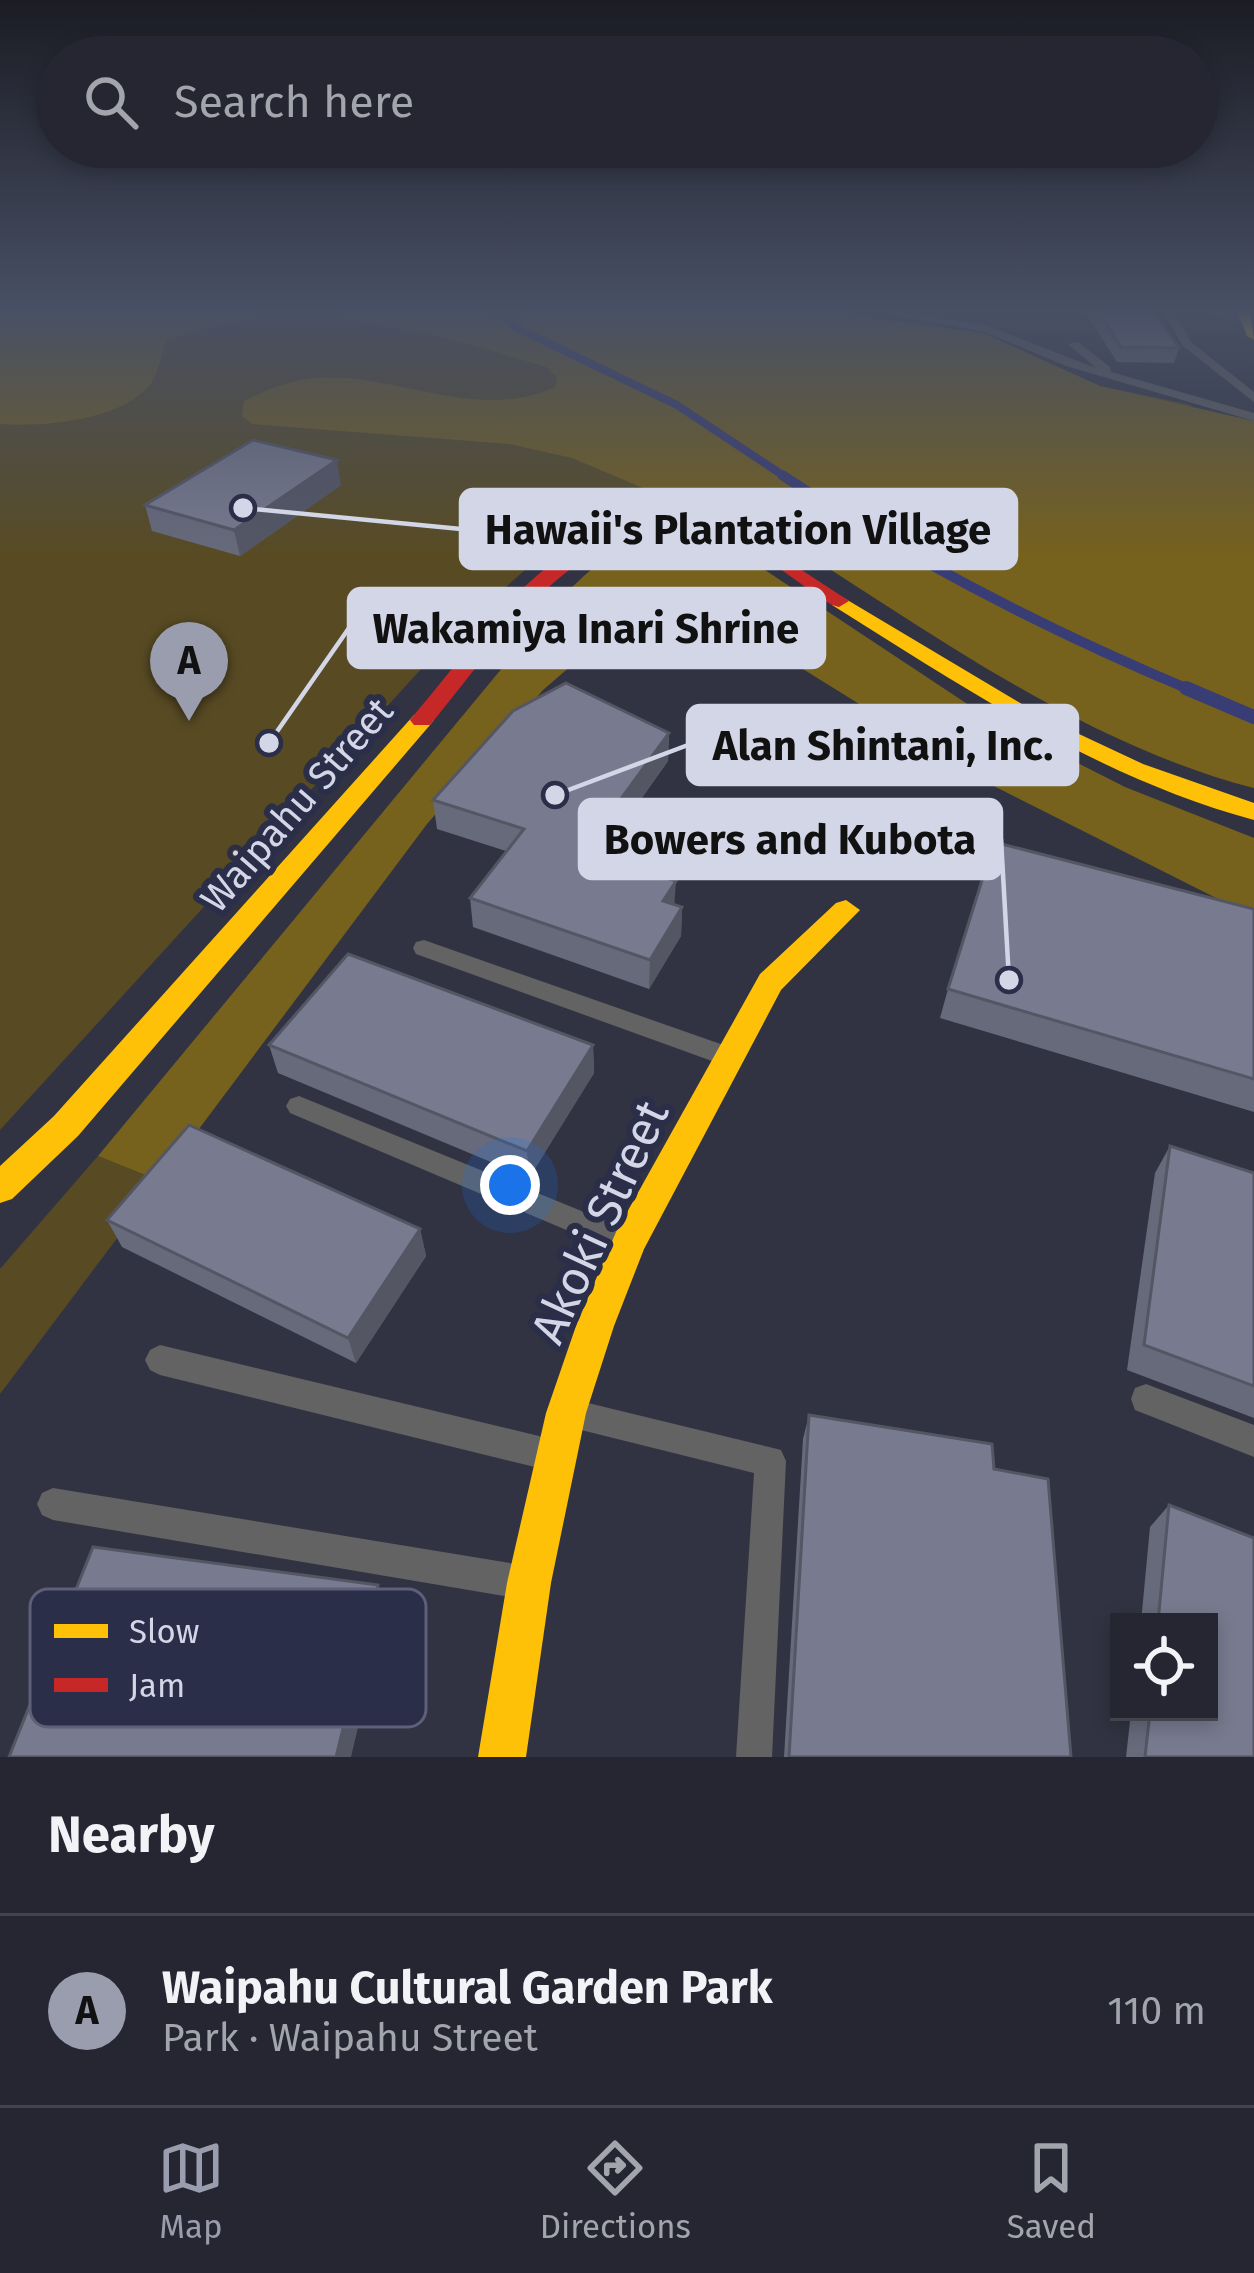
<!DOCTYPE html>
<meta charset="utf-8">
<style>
:root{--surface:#252632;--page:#31323e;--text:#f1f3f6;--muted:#a3a5ac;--line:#42434d;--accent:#9a9dad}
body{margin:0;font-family:"Fira Sans",sans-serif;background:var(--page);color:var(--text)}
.controls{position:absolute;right:36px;bottom:36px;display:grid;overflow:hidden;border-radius:0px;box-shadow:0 6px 18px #0003}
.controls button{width:108px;height:108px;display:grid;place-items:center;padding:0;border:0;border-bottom:3px solid var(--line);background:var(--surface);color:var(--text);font:60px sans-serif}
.you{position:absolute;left:510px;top:1185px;width:42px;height:42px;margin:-30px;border:9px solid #fff;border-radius:50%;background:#1a73e8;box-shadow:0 0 0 18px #1a73e833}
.badge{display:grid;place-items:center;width:78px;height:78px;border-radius:50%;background:var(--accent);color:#111;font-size:39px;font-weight:700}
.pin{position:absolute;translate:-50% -99px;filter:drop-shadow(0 3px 6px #0008)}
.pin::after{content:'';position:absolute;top:63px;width:42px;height:36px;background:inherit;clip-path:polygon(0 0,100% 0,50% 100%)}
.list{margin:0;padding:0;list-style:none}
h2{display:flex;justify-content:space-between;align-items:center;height:156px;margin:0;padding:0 48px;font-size:51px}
h2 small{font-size:39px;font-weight:400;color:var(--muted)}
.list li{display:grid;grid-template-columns:78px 1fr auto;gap:36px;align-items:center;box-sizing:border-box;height:192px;padding:0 48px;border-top:3px solid var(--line)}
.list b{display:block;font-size:45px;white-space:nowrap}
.list p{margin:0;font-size:39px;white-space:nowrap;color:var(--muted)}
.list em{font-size:39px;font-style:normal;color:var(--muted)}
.icon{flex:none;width:66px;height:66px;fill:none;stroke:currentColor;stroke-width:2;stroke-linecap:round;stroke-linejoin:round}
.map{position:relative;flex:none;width:1254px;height:1757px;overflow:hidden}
.search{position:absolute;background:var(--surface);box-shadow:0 6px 18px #0003;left:36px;right:36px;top:36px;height:132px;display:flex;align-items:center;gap:30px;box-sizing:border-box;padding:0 42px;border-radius:66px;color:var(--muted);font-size:45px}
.sheet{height:348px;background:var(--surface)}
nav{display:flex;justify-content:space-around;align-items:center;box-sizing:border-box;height:168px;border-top:3px solid var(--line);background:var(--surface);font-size:33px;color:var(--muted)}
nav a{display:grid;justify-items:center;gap:6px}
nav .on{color:var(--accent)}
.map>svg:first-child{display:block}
</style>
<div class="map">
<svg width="1254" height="1757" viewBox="0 0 1254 1757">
<rect width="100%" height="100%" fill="#313342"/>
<g fill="#584b24">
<path d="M 0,309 L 841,309 L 863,317 L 983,333 L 1100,386 L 1191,405 L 1254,788 C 1064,740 923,608 753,521 C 721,504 683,498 648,490 L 543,554 L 454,633 L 0,1130 Z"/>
<path d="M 98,1156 L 160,1181 L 0,1394 L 0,1269 Z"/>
</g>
<g fill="#76611d">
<path d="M 0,309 L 841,309 L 863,317 L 983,333 L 1100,386 L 1254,421 L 1254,788 C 1071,741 911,617 752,520 L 648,490 L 572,458 L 510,444 L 252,424 L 242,416 L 244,401 C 267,390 289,380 315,378 C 396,372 477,423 555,387 L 557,377 L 546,367 C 427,330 286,292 166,341 C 161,354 158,376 149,386 C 118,421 44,427 0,424 Z"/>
<path d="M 659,533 L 701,536 L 744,556 L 987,717 L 1125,787 L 1254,838 L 1254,911 L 1228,904 L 980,779 L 769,648 L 646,601 L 543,690 L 427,824 L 160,1181 L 98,1156 L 551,609 C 584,574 612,546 659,533 Z"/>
</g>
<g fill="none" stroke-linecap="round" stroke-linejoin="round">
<path stroke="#393d75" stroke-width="8" d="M 493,309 L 519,329 L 677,405 L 787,478"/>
<path stroke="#393d75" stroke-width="10" d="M 782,475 C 914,562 1047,630 1193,691"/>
<path stroke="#393d75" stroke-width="14" d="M 1186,688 L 1254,717"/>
<g fill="#636363" fill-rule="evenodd">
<path d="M 859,309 L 886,309 L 988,326 L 1096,368 L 1068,344 L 1078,342 L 1110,367 L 1111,372 L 1254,413 L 1254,421 L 1066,366 L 985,332 Z"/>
<path d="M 1161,309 L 1172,309 L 1191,342 L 1254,392 L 1254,402 L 1183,346 Z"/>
<path d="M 1197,309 L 1215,309 L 1251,321 L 1246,324 Z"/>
<path d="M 424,940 L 732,1048 L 735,1055 L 732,1062 L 723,1065 L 416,954 L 413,948 L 416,942 Z"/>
<path d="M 299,1096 L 633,1232 L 637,1241 L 633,1250 L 623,1254 L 290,1113 L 286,1106 L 290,1099 Z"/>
<path d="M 160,1345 L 539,1436 L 550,1441 L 555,1452 L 550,1463 L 539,1468 L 160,1375 L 150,1370 L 145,1360 L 150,1350 Z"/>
<path d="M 1146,1384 L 1254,1425 L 1254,1457 L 1135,1410 L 1131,1399 L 1135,1388 Z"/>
<path d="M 584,1402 L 781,1450 L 786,1461 L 772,1757 L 736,1757 L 754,1473 L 573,1428 L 569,1417 L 573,1406 Z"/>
<path d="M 53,1488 L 510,1563 L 522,1568 L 527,1580 L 522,1592 L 510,1597 L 53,1520 L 42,1515 L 37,1504 L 42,1493 Z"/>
</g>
<g fill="#ffc107" fill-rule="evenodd">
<path d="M 1236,309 L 1250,309 L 1254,340 L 1247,336 Z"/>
<path d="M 839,595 L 1047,719 L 1143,764 L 1254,803 L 1254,820 C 1099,778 966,689 832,605 L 832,597 Z"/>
<path d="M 422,713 L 434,720 L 430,725 L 78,1136 L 12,1199 L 0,1203 L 0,1166 L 54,1116 L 414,715 Z"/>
<path d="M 846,900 L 860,910 L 781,990 L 644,1249 L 614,1326 L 586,1413 L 551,1583 L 526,1757 L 478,1757 L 507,1583 L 546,1413 L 576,1326 L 616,1232 L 760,974 L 836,903 Z"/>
</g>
<path fill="#c62828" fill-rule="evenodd" d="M 674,515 L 742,531 L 849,601 L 839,607 L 832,605 C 794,582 756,545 713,533 C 588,500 498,643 430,725 L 414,725 L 410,720 L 414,715 C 472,647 537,548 628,523 C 642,519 659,517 674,515 Z"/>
</g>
<g fill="#676a7b">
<path d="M 1083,309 L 1151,309 L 1179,348 L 1174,363 L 1117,362 Z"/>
<path d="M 341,485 L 240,556 L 152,531 L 145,505 Z"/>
<path d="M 669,733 L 668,761 L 600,857 L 675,905 L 682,907 L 681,936 L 649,989 L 473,927 L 470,898 L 506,851 L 437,829 L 433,800 Z"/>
<path d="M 1254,909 L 1254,1112 L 940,1018 L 948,989 Z"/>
<path d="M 269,1045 L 593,1045 L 594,1073 L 529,1178 L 278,1073 Z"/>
<path d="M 1170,1146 L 1254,1173 L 1254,1418 L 1127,1370 L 1155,1173 Z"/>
<path d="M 107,1220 L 420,1229 L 426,1256 L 356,1363 L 122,1247 Z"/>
<path d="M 809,1415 L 994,1469 L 1071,1757 L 784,1757 L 803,1439 Z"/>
<path d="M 1169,1505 L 1254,1538 L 1254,1757 L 1126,1757 L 1131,1712 L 1209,1712 L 1209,1622 L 1141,1622 L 1150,1527 Z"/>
</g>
<g fill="#545664">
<path d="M 337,460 L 341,485 L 240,556 L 234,530 Z"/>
<path d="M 669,733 L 668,761 L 583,881 L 582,852 Z"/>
<path d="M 676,881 L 674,910 L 663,901 Z"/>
<path d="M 682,907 L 681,936 L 649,989 L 650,960 Z"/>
<path d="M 593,1045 L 594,1073 L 529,1178 L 527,1151 Z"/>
<path d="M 420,1229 L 426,1256 L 356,1363 L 348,1338 Z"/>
<path d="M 378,1585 L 387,1605 L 351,1757 L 336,1757 Z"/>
</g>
<g fill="#787b8f" stroke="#545664" stroke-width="3">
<path d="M 1097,309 L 1151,309 L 1179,348 L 1121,347 Z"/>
<path d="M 253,440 L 337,460 L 234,530 L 145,505 Z"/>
<path d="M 566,683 L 669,733 L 582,852 L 676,881 L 663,901 L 682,907 L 650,960 L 470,898 L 524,829 L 433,800 L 513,711 Z"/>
<path d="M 994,842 L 1254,909 L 1254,1079 L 948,989 Z"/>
<path d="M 348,954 L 593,1045 L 527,1151 L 269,1045 Z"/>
<path d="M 189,1125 L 420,1229 L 348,1338 L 107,1220 Z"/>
<path d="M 1170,1146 L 1254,1173 L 1254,1386 L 1144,1345 Z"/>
<path d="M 809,1415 L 992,1444 L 994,1469 L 1048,1479 L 1071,1757 L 789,1757 Z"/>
<path d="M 1169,1505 L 1254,1538 L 1254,1757 L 1145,1757 L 1150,1712 L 1209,1712 L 1209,1622 L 1158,1622 Z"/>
<path d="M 93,1547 L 378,1585 L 336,1757 L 9,1757 Z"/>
</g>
<linearGradient id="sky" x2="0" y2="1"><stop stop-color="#1b1c24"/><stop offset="0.56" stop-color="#485065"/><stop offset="1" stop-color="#485065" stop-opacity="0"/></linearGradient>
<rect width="1254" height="555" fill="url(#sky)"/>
<g text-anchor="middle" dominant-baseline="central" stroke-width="12" stroke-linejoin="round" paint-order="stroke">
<g font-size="39" fill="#d3d6e7" stroke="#2b2e48">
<text transform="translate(297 805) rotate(-49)">Waipahu Street</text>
</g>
<g font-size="48" fill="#d3d6e7" stroke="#2b2e48">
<text transform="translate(600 1222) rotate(-65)">Akoki Street</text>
</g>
</g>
<rect x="30" y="1589" width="396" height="138" rx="18" fill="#2b2e48" stroke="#5d6078" stroke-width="3"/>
<rect x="54" y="1624" width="54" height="14" fill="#ffc107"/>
<rect x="54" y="1678" width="54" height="14" fill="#c62828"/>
<g font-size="33" fill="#d3d6e7">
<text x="129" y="1643">Slow</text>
<text x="129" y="1697">Jam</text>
</g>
<path fill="none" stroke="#d3d6e7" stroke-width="4.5" d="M243 508L461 529M269 743L349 628M555 795L688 745M1009 980L1001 839"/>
<g fill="#d3d6e7" stroke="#2b2e48" stroke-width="4.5">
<circle cx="243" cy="508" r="12"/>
<circle cx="269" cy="743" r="12"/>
<circle cx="555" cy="795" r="12"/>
<circle cx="1009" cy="980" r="12"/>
</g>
<g fill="#d3d6e7" stroke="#d3d6e7" stroke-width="4.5">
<rect x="461" y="490" width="555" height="78" rx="12"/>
<rect x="349" y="589" width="475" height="78" rx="12"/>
<rect x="688" y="706" width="389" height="78" rx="12"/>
<rect x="580" y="800" width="421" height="78" rx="12"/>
</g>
<g font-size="42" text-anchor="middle" font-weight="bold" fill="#111">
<text x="738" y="544">Hawaii's Plantation Village</text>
<text x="586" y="643">Wakamiya Inari Shrine</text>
<text x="883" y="760">Alan Shintani, Inc.</text>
<text x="790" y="854">Bowers and Kubota</text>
</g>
</svg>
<div class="controls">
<button><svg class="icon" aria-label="locate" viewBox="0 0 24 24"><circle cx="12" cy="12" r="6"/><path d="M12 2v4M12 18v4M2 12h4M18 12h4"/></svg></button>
</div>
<div class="you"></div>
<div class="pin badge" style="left:189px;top:721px">A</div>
<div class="search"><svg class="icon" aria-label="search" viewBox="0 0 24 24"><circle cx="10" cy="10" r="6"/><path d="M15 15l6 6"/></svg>Search here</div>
</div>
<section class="sheet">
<h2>Nearby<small></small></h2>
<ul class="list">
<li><span class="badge">A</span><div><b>Waipahu Cultural Garden Park</b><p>Park · Waipahu Street</p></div><em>110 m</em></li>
</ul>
</section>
<nav>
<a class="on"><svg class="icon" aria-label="map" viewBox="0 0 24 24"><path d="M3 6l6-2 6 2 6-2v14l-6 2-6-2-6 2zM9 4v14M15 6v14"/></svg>Map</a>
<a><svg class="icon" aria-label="directions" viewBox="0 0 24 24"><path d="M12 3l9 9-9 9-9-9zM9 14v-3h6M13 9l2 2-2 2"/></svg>Directions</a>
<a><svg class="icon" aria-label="saved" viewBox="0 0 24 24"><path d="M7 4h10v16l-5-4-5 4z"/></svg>Saved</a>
</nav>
